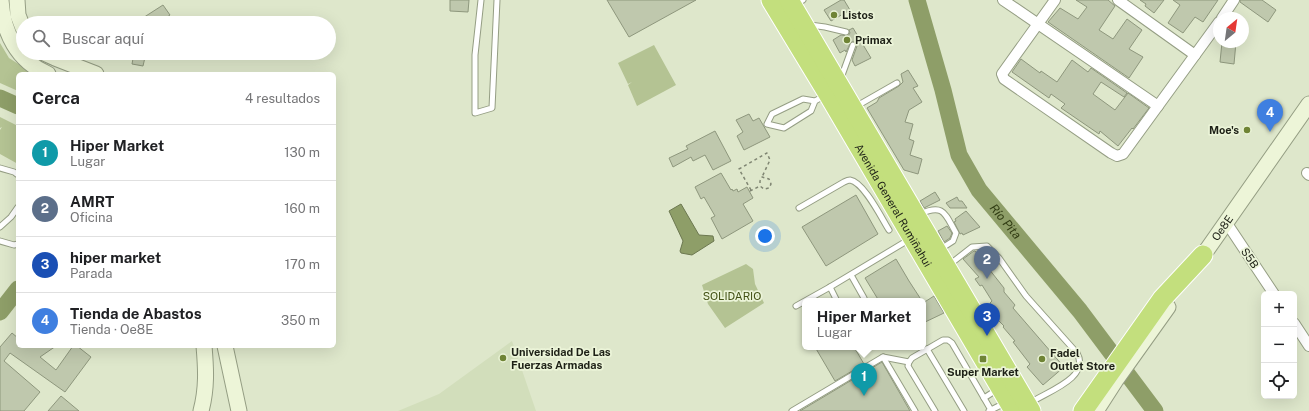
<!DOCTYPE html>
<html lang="es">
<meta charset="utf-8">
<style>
:root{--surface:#fff;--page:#f2f2f2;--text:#202124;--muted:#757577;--line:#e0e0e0;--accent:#6f8435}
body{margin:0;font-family:"Public Sans",sans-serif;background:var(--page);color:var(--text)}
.controls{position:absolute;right:12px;bottom:12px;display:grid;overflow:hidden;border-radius:6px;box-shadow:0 4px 16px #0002}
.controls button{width:36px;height:36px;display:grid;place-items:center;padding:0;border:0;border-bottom:1px solid var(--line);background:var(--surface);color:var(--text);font:20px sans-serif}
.compass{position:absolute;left:1213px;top:12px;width:36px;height:36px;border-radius:50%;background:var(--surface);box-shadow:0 4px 16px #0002;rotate:29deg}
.you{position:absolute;left:765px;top:236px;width:14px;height:14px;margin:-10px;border:3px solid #fff;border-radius:50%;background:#1a73e8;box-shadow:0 0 0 6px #1a73e833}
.badge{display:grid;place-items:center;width:26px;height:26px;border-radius:50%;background:var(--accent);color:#fff;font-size:13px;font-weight:700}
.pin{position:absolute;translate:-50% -33px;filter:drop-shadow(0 1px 2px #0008)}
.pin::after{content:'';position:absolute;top:21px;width:14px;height:12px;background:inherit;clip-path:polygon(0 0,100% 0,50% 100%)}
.popup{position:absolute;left:802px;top:298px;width:124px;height:52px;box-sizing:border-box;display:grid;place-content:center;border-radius:6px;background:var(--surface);filter:drop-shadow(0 1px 3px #0005);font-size:13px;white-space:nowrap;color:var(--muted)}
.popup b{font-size:15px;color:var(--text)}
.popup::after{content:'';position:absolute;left:50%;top:100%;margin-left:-8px;border:8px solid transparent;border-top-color:var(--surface)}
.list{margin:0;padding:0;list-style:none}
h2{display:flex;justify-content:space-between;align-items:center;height:52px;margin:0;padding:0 16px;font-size:17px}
h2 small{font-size:13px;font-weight:400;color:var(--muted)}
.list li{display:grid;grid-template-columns:26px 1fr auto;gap:12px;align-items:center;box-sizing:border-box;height:56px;padding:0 16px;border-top:1px solid var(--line)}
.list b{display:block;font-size:15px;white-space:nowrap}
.list p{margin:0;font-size:13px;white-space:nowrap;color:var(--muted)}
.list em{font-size:13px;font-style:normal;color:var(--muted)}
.icon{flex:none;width:22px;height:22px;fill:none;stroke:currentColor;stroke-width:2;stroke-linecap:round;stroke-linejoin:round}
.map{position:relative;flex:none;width:1309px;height:411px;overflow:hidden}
.search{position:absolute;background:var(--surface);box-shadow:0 4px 16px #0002;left:16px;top:16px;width:320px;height:44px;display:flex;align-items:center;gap:10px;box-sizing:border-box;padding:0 14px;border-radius:22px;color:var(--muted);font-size:15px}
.panel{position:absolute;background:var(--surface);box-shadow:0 4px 16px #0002;left:16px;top:72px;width:320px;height:276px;border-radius:6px}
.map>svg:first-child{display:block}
</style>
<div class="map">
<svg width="1309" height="411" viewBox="0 0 1309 411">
<rect width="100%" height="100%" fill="#dee7cb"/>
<path fill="#d2debb" d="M 512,341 L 536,411 L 398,411 L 439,394 Z"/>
<g fill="#b4c393">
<path d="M 0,43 L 9,58 L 34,74 L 18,74 L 18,91 L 0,83 Z"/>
<path d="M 654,45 L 676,85 L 637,106 L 628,85 L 632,82 L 628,84 L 618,63 Z"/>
<path d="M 0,117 L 18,126 L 18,164 L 0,154 L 0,130 L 2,127 L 0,128 Z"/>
<path d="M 746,264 L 753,269 L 755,284 L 764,303 L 725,328 L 708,304 L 702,285 Z"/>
</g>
<path fill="#8e9e68" stroke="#6c7850" d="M 681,204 L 699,235 L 713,236 L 714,241 L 692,255 L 681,253 L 680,251 L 683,241 L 669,211 Z"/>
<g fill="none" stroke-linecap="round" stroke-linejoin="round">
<g stroke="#8e9e68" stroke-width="17">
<path id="s1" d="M 917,0 L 943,90 L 959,155 L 979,190 L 1080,311 L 1155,411"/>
<path d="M 0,98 L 18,106"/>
<path d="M 0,312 L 18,289"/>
</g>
</g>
<g fill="#bfc8ad" stroke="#8e977d">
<path d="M 450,0 L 469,0 L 468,12 L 450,11 Z"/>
<path d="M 607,0 L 696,0 L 629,37 Z"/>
<path d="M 841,0 L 844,0 L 850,10 L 831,21 L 824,10 Z"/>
<path d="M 1076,0 L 1108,0 L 1115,6 L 1099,30 L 1113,39 L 1127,19 L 1142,30 L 1129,49 L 1143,57 L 1129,78 L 1048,22 L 1060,8 L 1078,19 L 1087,7 Z"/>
<path d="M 1140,0 L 1164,0 L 1154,13 L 1145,6 L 1146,4 Z"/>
<path d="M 1173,0 L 1218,0 L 1203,22 L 1195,17 L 1183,33 L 1168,23 L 1180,5 Z"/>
<path d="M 1240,0 L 1262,0 L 1276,10 L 1268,22 L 1240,2 Z"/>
<path d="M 163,5 L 170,15 L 159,23 L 135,23 Z"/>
<path d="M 853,28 L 871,58 L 855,66 L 852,60 L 857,46 L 856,42 L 851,42 L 846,52 L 845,50 L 840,53 L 833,40 L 841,35 L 848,36 L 850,33 L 849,30 Z"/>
<path d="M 1222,42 L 1236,42 L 1234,64 L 1220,62 Z"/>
<path d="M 134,53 L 146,53 L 143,66 L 132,64 Z"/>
<path d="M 1021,59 L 1040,73 L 1041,71 L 1057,82 L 1072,60 L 1088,72 L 1091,68 L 1127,93 L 1124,97 L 1101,82 L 1093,94 L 1115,110 L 1128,93 L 1149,108 L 1133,129 L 1132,128 L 1118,146 L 1100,131 L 1099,134 L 1061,108 L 1065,104 L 1051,94 L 1049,98 L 1012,72 Z"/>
<path d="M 908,70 L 918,86 L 913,88 L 922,102 L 909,110 L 905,122 L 913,124 L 909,139 L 914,141 L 910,155 L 922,159 L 918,174 L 904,170 L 867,108 L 877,102 L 879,98 L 899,86 L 903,82 L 901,74 Z"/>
<path d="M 749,114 L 753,121 L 759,118 L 770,137 L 744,150 L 737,136 L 743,132 L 736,120 Z"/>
<path d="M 715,131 L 731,161 L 713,170 L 705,155 L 693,161 L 691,157 L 673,167 L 669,158 L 688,149 L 686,146 Z"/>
<path d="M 721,173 L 731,190 L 732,189 L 733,191 L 737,189 L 738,192 L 747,187 L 753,198 L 743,204 L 753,221 L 722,239 L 711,218 L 715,216 L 704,197 L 701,199 L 695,187 Z"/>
<path d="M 935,192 L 940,200 L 924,208 L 920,201 Z"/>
<path d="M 856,195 L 878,234 L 826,266 L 802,227 Z"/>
<path d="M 957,197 L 959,201 L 962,201 L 967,208 L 950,208 L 946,203 Z"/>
<path d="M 966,211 L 980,227 L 963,235 L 962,233 L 960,234 L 954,222 L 956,221 L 955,219 Z"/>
<path d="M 947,226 L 952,233 L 950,238 L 944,242 L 938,231 Z"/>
<path d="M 974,251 L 975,251 L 989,267 L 989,269 L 1004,288 L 1004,292 L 1015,305 L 1013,308 L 1064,367 L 1043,385 L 1027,367 L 1030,364 L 1013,342 L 1015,341 L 1003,327 L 1004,326 L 997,319 L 999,317 L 990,303 L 992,301 L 982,285 L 980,286 L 975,279 L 979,277 L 963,259 Z"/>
<path d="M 896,259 L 909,281 L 922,301 L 879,301 L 865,278 Z"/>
<path d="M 934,296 L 944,313 L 923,323 L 923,303 Z"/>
<path d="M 12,333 L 18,338 L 18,346 L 56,346 L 40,357 L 56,370 L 73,346 L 77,346 L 91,357 L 65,392 L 10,353 L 4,361 L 40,392 L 24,411 L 0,411 L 0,347 Z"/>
<path d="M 815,347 L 854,347 L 864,364 L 835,381 Z"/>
<path d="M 882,362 L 910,411 L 800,411 Z"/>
<path d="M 61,396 L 79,411 L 48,411 Z"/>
</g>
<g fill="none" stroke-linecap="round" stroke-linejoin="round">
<g stroke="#959e84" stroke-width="7">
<g id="lane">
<path d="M 481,0 L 475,55 L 475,113 L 492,108 L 497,0"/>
<path d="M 795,4 L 803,0"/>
<path d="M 810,25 L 825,27 L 846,32"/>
<path d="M 841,78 L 853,45"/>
<path d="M 815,101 L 803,99 L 772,114 L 767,124 L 784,128 L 811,111 L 815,101 L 826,95"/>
<path d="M 855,107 L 897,83"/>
<path d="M 0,168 L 14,172 L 18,175"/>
<path d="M 799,208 L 844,182 C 846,181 848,180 850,180 C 864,182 882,219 889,230"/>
<path d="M 920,214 C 944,203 945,214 956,233 L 953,241 L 939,250"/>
<path d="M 0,227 L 11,217 L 18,207"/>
<path d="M 0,241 L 14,245 L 18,244"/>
<path d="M 949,265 L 972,247 L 987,246 L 999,258 L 1026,296 L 1077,353 C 1091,378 1046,392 1030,403"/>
<path d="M 851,275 L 864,298"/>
<path d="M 830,287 L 837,301"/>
<path d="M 796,306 L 830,287 L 910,239"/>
<path d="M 927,349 L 964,411"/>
<path d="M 883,357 L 915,411"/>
<path d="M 984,398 L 991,410 L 989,411"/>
<path d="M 792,411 L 883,357 L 909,362"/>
<path d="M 935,411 L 908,366 L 909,362 L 912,358 L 943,340 L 948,340 L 952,343 L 984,398 L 998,389"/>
<path d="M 992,411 L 991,410 L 1005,403"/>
</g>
</g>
<g stroke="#959e84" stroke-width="12">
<g id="street">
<path d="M 1003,0 L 1158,106"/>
<path d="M 1055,0 L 1002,74 L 1004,79 L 1111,153 L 1117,156 L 1123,154 L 1219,22"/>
<path d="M 1118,0 L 1195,55"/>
<path d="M 1222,18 L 1234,0"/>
<path d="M 1307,173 L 1309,175"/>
<path d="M 1226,222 L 1274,294"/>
<path d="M 1294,323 L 1309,346"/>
</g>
</g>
<g stroke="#959e84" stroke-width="17">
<g id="secondary">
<path d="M 1,0 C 3,32 17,61 48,74"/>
<path d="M 17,0 L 18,15 L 23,28"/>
<path d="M 44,53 L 55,58 L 96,74"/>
<path id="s2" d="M 1197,264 L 1309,104"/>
<path d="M 225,346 L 239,411"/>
<path d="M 201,411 C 207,388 206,369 204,346"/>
<path d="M 1096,411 L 1116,380 L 1168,307"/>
</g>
</g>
<g stroke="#fff" stroke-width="21">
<g id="highway">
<path id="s3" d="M 771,0 L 828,94 L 1014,411"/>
<path d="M 789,0 L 1031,411"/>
<path d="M 1083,411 L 1162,299 L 1203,255"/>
</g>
</g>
<g stroke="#7f8572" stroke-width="1.5" stroke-dasharray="3 3" stroke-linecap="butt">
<path d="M 751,190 L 739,169 L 767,153 L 770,160 L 762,177"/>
<path d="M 750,191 L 760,186 L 764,189 L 769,188 L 771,184 L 769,179 L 762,177 L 760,181 L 760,186"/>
</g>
<use href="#lane" stroke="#fff" stroke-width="5"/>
<use href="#street" stroke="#fff" stroke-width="10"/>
<use href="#secondary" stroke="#edf5d8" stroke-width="15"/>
<use href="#highway" stroke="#c3df7d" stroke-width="19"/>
</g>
<g fill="#6f8435" stroke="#ebf4d8" stroke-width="1.5">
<circle cx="834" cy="15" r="4"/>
<circle cx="847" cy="40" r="4"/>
<circle cx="1247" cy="130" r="4"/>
<circle cx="503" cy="358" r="4"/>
<rect x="979" y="355" width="8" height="8" rx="2"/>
<circle cx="1042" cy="359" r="4"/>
</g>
<g text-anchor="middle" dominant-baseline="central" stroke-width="3.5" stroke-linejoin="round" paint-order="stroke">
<g font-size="11" font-weight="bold" fill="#1e2117" stroke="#ebf4d8" text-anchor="start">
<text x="842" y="15">Listos</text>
<text x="855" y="40">Primax</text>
<text x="1239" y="130" text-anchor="end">Moe's</text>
<text x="511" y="352">Universidad De Las<tspan x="511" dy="13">Fuerzas Armadas</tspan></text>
<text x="1050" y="353">Fadel<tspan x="1050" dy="13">Outlet Store</tspan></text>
<text x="983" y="372" text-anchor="middle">Super Market</text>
</g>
<g font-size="11" fill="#1e2117" stroke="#ebf4d8">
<text stroke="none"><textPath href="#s3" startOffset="239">Avenida General Rumiñahui</textPath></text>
<text stroke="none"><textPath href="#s2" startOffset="44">Oe8E</textPath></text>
<text transform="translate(1250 258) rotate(56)">S5B</text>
</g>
<g font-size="11" fill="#425115" stroke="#ebf4d8">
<text x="732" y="296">SOLIDARIO</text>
</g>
<g font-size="12" font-style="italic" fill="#313c13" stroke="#ebf4d8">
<text stroke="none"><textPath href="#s1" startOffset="242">Río Pita</textPath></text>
</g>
</g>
</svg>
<div class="controls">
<button>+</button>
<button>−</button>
<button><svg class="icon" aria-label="locate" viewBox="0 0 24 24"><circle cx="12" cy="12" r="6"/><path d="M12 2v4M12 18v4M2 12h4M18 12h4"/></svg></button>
</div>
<svg class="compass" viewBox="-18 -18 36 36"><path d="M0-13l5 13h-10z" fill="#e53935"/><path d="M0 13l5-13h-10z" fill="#757577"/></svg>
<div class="you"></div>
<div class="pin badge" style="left:864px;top:396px;background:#0f9aa8">1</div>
<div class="popup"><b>Hiper Market</b>Lugar</div>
<div class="pin badge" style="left:987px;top:279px;background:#5c6f8a">2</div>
<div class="pin badge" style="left:987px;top:336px;background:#1a4fb4">3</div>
<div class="pin badge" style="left:1270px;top:132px;background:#3f7fe0">4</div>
<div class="search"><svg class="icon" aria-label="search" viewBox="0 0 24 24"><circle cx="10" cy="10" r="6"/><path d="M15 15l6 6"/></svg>Buscar aquí</div>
<section class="panel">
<h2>Cerca<small>4 resultados</small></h2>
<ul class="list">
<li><span class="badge" style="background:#0f9aa8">1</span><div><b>Hiper Market</b><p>Lugar</p></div><em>130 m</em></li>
<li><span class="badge" style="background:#5c6f8a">2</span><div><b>AMRT</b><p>Oficina</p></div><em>160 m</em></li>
<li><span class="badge" style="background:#1a4fb4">3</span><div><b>hiper market</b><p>Parada</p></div><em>170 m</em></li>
<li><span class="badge" style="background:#3f7fe0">4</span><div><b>Tienda de Abastos</b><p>Tienda · Oe8E</p></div><em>350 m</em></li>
</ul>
</section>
</div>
